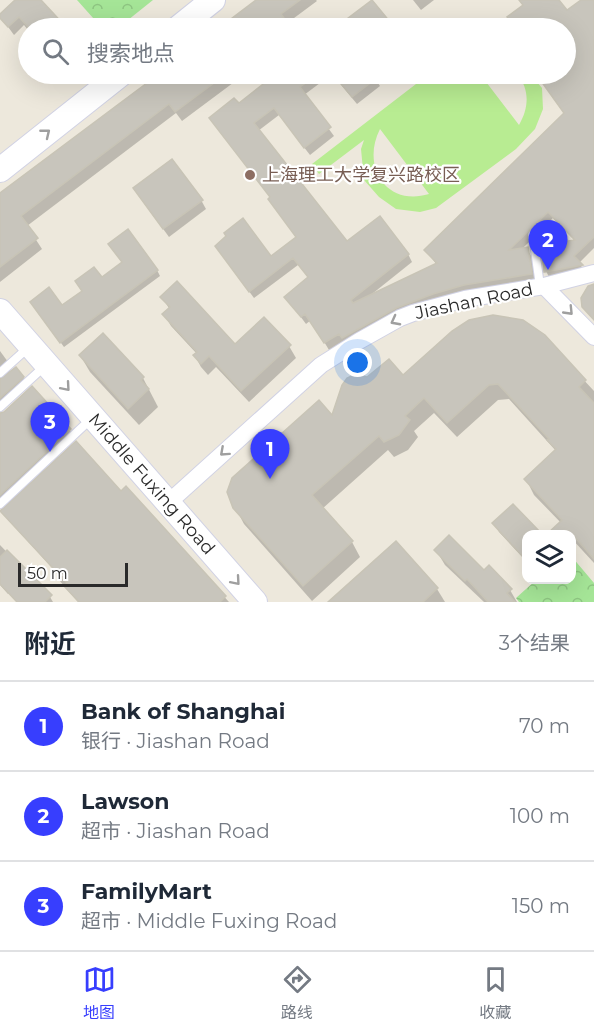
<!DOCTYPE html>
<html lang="zh">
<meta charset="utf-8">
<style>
:root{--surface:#fff;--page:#f2f2f3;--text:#1f2937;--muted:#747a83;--line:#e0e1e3;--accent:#373efe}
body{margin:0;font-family:Montserrat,"Noto Sans SC",sans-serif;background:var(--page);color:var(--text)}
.controls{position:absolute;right:18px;bottom:18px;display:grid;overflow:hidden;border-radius:12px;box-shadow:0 6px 24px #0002}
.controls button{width:54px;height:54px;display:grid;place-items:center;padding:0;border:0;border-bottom:2px solid var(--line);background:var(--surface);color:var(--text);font:30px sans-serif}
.scale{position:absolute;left:18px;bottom:15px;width:110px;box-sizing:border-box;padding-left:6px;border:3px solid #2a2a2a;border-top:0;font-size:16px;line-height:21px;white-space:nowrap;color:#2a2a2a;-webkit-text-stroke:4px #fff;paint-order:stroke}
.you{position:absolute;left:358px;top:363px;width:21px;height:21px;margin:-15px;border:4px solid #fff;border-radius:50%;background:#1a73e8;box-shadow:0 0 0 9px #1a73e833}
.badge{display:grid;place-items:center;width:39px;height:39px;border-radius:50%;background:var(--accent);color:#fff;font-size:20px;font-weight:700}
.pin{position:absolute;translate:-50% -50px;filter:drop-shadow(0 2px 3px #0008)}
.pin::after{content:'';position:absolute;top:32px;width:21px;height:18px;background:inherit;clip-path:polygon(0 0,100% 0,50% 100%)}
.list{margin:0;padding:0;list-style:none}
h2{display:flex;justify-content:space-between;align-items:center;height:78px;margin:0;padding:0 24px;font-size:26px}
h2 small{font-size:20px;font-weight:400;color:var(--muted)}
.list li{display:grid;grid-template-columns:39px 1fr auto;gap:18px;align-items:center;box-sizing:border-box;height:90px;padding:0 24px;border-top:2px solid var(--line)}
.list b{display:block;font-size:22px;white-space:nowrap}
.list p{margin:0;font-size:20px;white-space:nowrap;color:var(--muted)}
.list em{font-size:20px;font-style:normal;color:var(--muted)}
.icon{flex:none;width:33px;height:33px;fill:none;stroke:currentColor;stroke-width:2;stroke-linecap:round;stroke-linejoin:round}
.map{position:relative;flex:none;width:594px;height:602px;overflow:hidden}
.search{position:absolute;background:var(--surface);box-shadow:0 6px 24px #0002;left:18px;right:18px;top:18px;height:66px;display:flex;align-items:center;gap:15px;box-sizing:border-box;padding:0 21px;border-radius:33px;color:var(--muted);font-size:22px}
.sheet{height:348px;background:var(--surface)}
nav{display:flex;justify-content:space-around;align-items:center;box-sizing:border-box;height:84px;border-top:2px solid var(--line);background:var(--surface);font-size:16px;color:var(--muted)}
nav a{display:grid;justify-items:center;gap:3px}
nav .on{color:var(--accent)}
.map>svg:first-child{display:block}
</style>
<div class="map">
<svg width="594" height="602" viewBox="0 0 594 602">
<defs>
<pattern id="park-crowns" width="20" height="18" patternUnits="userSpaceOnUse" patternTransform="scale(1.5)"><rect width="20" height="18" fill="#a5e597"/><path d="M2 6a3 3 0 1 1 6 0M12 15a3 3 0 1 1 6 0" fill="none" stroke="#8ec582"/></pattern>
</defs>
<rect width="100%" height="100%" fill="#ede8dc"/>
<g fill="url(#park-crowns)">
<path d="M 77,0 L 153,0 L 118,28 L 102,28 Z"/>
<path d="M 572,557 L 594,583 L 594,602 L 519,602 L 516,598 L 536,580 L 572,580 Z"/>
</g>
<path fill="#b8ec92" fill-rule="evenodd" d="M 429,74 L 480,74 L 519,125 C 529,108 530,89 517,74 L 530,74 L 542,88 L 543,109 L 535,129 L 516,149 L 436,208 L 420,212 L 396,209 L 379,197 L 364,180 L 361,149 L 364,140 L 319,174 L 312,164 ZM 380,129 L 429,194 C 386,207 361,166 380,129 Z"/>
<g fill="#0003">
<path d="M 17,0 L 39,0 L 65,28 L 28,30 L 24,25 L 14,35 L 0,16 Z"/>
<path d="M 259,0 L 316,0 L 317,1 L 286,24 L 289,28 L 221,28 Z"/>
<path d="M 413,0 L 434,0 L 421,10 Z"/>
<path d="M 519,0 L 557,0 L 567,12 L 584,0 L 594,0 L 594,248 L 579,263 L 586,273 L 550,279 L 546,271 L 575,241 L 553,218 L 521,250 L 527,249 L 532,257 L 535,281 L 469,293 L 329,350 L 311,320 L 306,324 L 286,297 L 309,278 L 298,265 L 254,298 L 216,247 L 271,258 L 297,238 L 271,198 L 238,105 L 279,74 L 332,74 L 304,95 L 334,136 L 310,155 L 279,115 L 258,131 L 346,243 L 408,254 L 412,262 L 372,294 L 437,265 L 426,251 L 565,114 L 536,74 L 566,74 L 566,28 L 516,28 L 514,25 L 524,6 Z"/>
<path d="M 373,2 L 393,28 L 337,28 Z"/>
<path d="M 330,21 L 336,28 L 321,28 Z"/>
<path d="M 50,74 L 70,74 L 59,83 Z"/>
<path d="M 161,74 L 245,74 L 182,121 L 176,113 L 27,226 L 42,249 L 0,282 L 0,195 Z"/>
<path d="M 332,74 L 390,74 L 378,83 L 380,86 L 357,104 Z"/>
<path d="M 140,197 L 201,200 L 206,209 L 169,237 Z"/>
<path d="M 157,270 L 160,276 L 64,347 L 35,308 L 62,307 L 101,279 Z"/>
<path d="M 162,297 L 235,346 L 289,346 L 296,358 L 249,402 L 216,367 L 208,375 L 201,367 L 195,356 L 197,354 L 171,326 L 164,314 L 170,310 Z"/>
<path d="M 103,335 L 143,378 L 158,407 L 139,425 L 90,372 L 80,355 Z"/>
<path d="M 544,337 L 594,391 L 594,563 L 572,539 L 572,534 L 569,534 L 564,526 L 534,495 L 526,479 L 556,451 L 509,399 L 498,400 L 457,437 L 434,413 L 414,431 L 418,437 L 408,450 L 394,457 L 388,450 L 322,509 L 352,542 L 360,557 L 312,601 L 244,524 L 235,507 L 333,418 L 368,378 L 403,377 Z"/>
<path d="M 0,351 L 11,366 L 0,376 Z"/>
<path d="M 23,377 L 27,385 L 0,410 L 0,379 Z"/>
<path d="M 0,415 L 70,430 L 74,437 L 0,507 Z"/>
<path d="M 126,488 L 229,602 L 78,602 L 64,586 L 60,581 L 62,579 L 5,516 L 121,493 Z"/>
<path d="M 513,506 L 539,534 L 526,534 L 526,561 L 499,532 L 494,523 Z"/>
<path d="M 0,545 L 50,597 L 53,602 L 21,602 L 11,592 L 8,594 L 0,585 Z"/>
<path d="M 436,550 L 484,572 L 510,590 L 517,602 L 484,602 L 445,565 Z"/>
<path d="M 437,589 L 445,602 L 330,602 Z"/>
</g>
<g fill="#c8c5bc" stroke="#c8c4b6" stroke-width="1.5">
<path d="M 15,0 L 41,0 L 67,28 L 29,28 L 19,17 L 8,27 L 0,18 L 0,14 Z"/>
<path d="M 256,0 L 300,0 L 281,14 L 291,28 L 219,28 Z"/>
<path d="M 372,0 L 395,28 L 335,28 Z"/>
<path d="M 519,0 L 559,0 L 567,10 L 581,0 L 594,0 L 594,237 L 574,256 L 583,265 L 544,272 L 541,245 L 575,240 L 548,212 L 509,250 L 528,247 L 532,274 L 464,285 L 433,294 L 396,308 L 342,338 L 339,334 L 324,343 L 305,314 L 301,317 L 284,297 L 308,277 L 293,258 L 249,292 L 215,246 L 226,236 L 224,233 L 243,218 L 271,256 L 296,237 L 268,199 L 270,197 L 209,118 L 234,98 L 239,103 L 276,74 L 318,74 L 300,87 L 331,127 L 304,148 L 274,108 L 254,123 L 347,241 L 380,216 L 409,254 L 351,300 L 353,303 L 437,263 L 424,250 L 564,113 L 536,74 L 566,74 L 566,28 L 516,28 L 507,17 L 523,5 Z"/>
<path d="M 159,74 L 226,74 L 175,112 L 169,104 L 21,216 L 38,238 L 0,267 L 0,193 Z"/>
<path d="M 333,74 L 382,74 L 352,97 Z"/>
<path d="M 172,159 L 203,200 L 163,229 L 133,188 Z"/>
<path d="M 128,229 L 158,270 L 60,343 L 30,302 L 49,287 L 62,305 L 82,291 L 75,281 L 94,267 L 102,277 L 122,262 L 108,244 Z"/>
<path d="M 177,281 L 235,344 L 264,317 L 291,345 L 241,391 L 209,356 L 201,364 L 193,355 L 197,352 L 162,314 L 170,307 L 160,297 Z"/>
<path d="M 594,284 L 594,320 L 582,307 L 581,298 L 588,286 Z"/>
<path d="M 493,315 L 523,320 L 545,335 L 586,380 L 579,387 L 594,403 L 594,559 L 572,534 L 547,534 L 562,520 L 524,479 L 556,449 L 547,440 L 549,439 L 498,384 L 489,385 L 447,423 L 424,398 L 405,416 L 410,420 L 399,435 L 384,442 L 379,436 L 312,495 L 353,541 L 303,586 L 233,508 L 227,492 L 232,478 L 319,400 L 332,415 L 342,385 L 347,378 L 356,374 L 367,377 L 389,359 L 403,375 L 452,331 L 469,320 Z"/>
<path d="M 103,333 L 144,377 L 141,380 L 149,389 L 128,409 L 79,355 Z"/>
<path d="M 16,367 L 24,377 L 0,398 L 0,379 Z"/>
<path d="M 32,386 L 71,429 L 0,495 L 0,413 L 4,412 Z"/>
<path d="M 76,441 L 121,491 L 126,486 L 226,596 L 220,602 L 79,602 L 64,586 L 67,583 L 0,511 Z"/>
<path d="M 513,504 L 542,534 L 526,534 L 526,560 L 492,523 Z"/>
<path d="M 449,535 L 484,570 L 489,565 L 512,589 L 507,593 L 515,602 L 488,602 L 467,579 L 465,581 L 434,550 Z"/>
<path d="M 396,541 L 438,588 L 423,602 L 328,602 Z"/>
<path d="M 7,550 L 52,595 L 45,602 L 17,602 L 0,584 L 0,557 Z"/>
</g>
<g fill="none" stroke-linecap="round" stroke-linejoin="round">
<g stroke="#d1d2e4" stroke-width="10">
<g id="lane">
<path d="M 533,235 L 540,286"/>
<path d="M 0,373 L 30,346"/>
<path d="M 0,407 L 46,365"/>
<path d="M 0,504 L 92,418"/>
</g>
</g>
<g stroke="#d1d2e4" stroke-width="18">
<g id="street">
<path d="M 544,286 L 594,337"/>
<path d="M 168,503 L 321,365 L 359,341 L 400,318 L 413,313 L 465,299 L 544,286 L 594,273"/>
</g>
</g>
<g stroke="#d1d2e4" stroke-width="26">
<g id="secondary">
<path d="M 178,28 L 213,0"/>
<path d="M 0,170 L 121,74"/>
<path id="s1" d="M 0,311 L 255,602"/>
</g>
</g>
<use href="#lane" stroke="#fff" stroke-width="8"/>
<use href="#street" stroke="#fff" stroke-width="16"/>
<use href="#secondary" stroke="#fff" stroke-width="24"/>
</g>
<defs><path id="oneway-chevron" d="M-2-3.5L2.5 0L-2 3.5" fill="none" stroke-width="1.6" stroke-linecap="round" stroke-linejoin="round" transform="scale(1.5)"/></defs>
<g stroke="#9f9f9f">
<use href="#oneway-chevron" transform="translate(46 133) rotate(-39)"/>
<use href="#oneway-chevron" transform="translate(569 311) rotate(46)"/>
<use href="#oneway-chevron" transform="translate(395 321) rotate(152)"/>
<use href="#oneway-chevron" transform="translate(66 387) rotate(49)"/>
<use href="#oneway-chevron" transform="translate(224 452) rotate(138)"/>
<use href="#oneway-chevron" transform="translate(236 581) rotate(49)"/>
</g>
<circle fill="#8d6e63" stroke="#fff" stroke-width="2" cx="250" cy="175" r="6"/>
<g text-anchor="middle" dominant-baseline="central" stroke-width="4.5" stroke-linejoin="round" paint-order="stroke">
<g font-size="18" fill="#785e54" stroke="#fff" text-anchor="start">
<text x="262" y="175">上海理工大学复兴路校区</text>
</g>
<g font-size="18" fill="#2a2a2a" stroke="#fff">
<text transform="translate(474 301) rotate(-12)">Jiashan Road</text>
<text stroke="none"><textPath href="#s1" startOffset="230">Middle Fuxing Road</textPath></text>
</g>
</g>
</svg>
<div class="controls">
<button><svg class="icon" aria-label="layers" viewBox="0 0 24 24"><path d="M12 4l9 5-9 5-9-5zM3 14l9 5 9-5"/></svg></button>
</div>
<div class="scale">50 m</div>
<div class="you"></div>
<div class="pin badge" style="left:270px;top:479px">1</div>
<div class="pin badge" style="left:548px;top:270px">2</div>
<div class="pin badge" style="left:50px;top:452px">3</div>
<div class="search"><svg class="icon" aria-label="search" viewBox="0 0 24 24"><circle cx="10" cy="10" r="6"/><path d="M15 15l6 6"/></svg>搜索地点</div>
</div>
<section class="sheet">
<h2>附近<small>3个结果</small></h2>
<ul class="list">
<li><span class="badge">1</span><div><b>Bank of Shanghai</b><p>银行 · Jiashan Road</p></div><em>70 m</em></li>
<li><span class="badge">2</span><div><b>Lawson</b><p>超市 · Jiashan Road</p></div><em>100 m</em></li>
<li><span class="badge">3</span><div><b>FamilyMart</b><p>超市 · Middle Fuxing Road</p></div><em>150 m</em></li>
</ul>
</section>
<nav>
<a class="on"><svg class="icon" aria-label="map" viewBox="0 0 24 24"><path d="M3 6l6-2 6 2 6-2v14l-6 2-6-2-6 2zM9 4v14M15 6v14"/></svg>地图</a>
<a><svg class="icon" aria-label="directions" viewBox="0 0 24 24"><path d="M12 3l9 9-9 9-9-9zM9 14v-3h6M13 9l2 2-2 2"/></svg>路线</a>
<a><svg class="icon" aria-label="saved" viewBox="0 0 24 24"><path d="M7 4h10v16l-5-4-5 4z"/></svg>收藏</a>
</nav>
